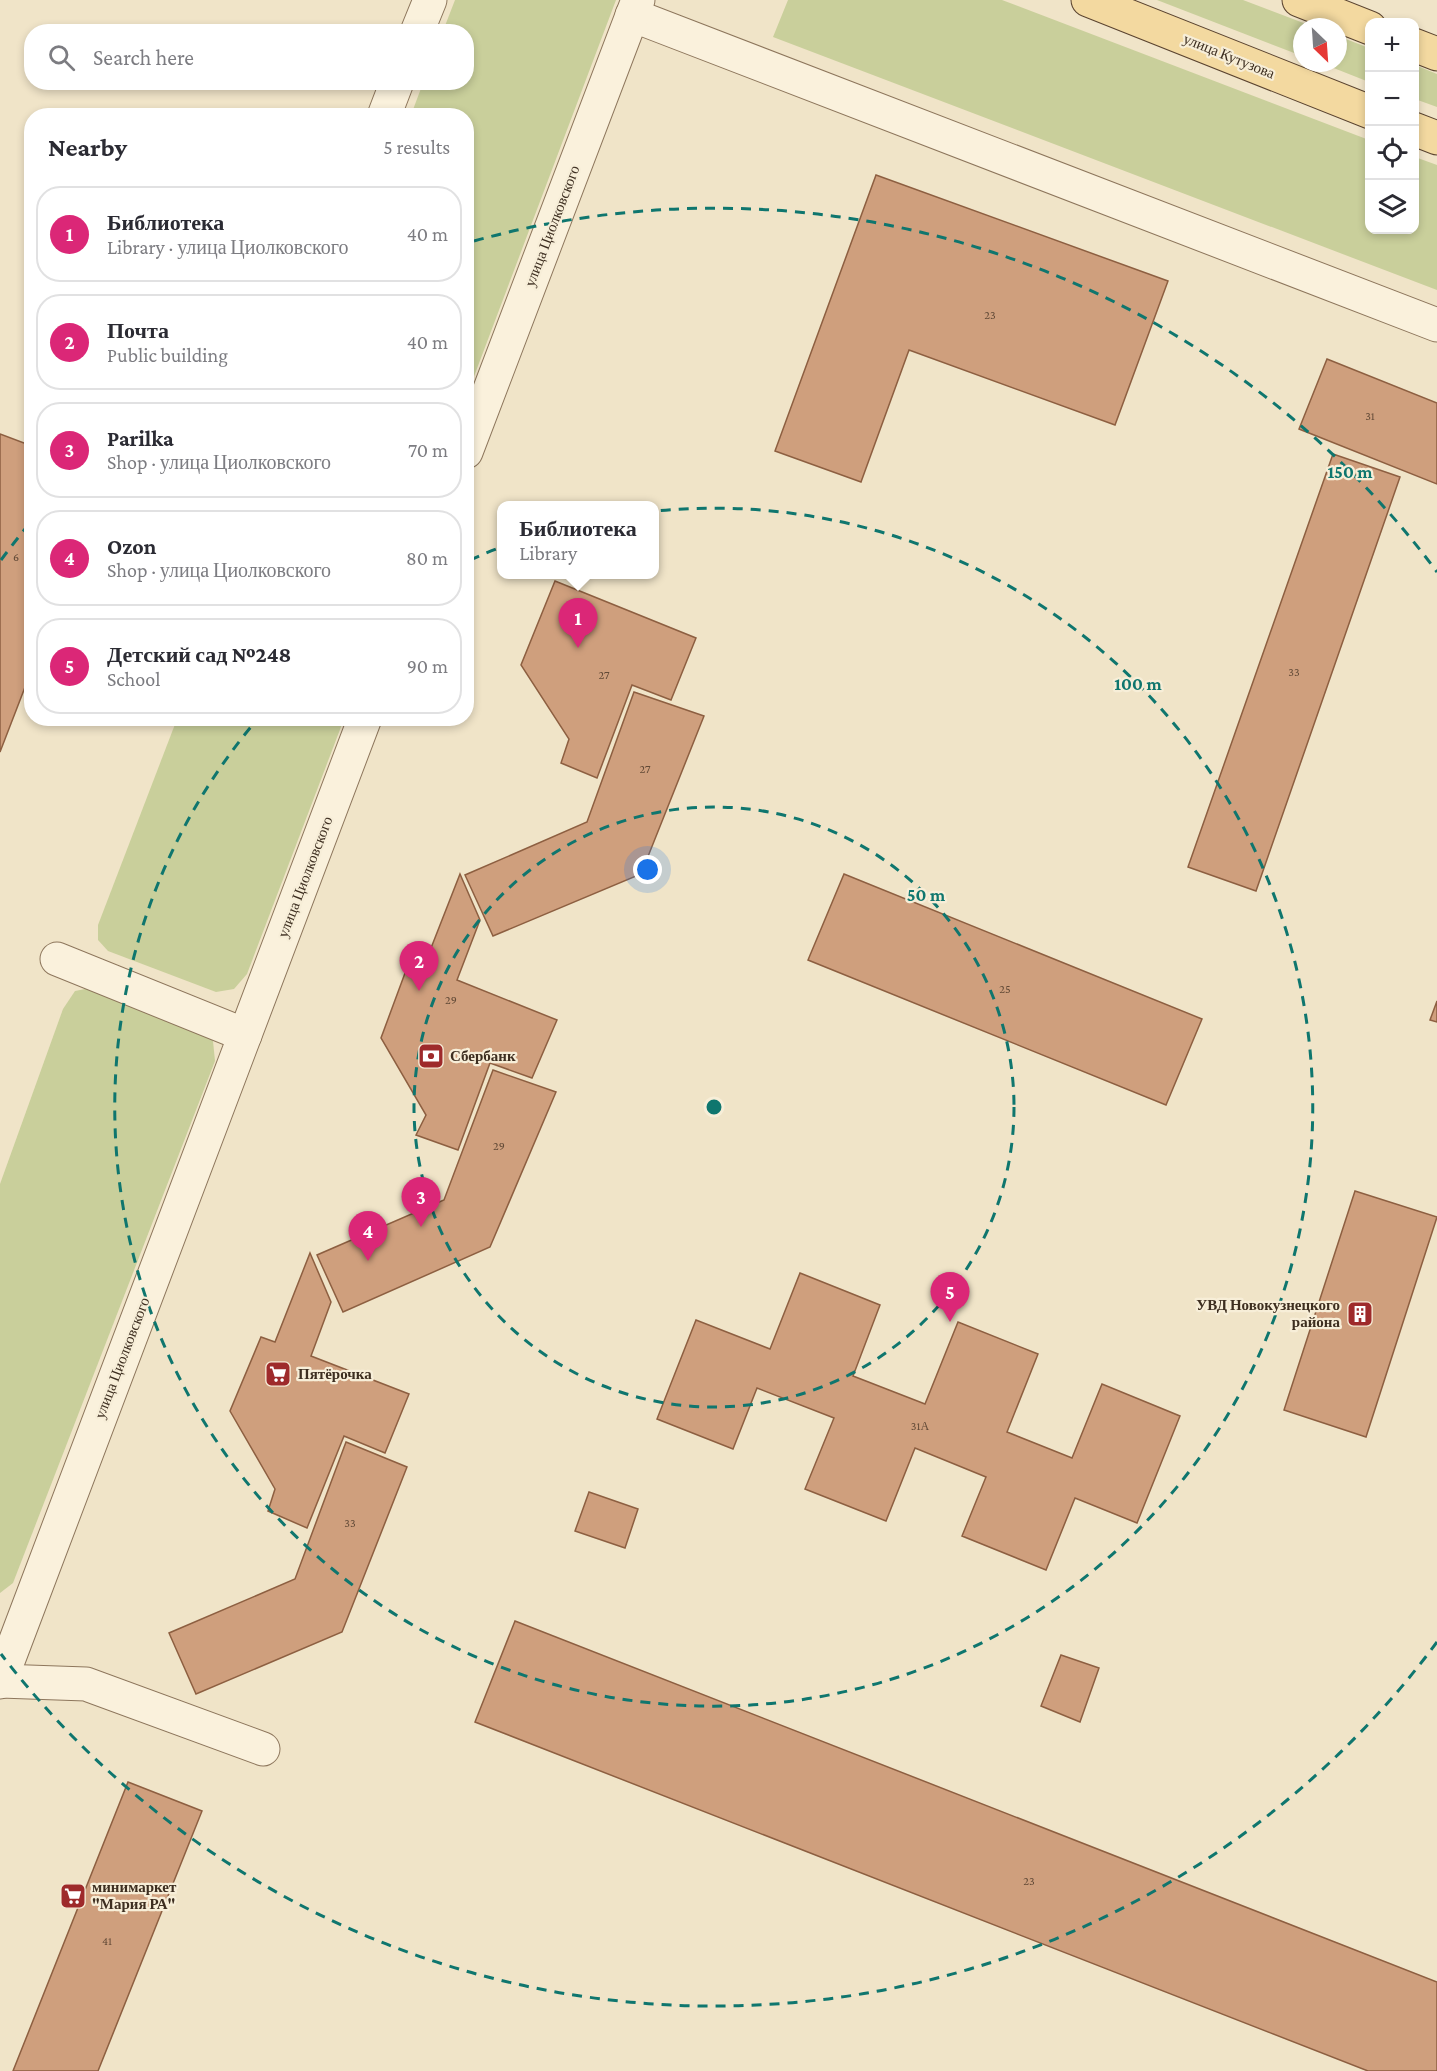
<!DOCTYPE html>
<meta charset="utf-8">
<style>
:root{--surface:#fff;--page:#f7f7f7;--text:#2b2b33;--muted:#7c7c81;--line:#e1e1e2;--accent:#db2777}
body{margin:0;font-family:"Crimson Pro",serif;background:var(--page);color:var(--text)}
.controls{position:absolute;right:18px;top:18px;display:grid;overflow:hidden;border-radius:12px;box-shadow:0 3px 9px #0003}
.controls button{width:54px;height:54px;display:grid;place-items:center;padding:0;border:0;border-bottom:2px solid var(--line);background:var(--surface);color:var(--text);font:30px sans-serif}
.compass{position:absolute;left:1293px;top:18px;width:54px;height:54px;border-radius:50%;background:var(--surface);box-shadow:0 3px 9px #0003;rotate:155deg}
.you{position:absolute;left:648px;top:870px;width:21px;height:21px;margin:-15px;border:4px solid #fff;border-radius:50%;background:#1a73e8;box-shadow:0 0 0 9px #1a73e833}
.badge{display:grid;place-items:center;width:39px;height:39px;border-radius:50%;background:var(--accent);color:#fff;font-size:20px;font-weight:700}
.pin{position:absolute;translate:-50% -50px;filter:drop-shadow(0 2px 3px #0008)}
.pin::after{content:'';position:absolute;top:32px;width:21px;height:18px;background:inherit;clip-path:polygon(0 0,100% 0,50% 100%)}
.popup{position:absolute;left:497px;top:501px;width:162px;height:78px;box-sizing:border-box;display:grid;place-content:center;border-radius:12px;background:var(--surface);filter:drop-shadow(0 2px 4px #0005);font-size:20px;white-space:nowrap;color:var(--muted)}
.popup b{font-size:22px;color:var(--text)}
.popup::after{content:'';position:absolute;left:50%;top:100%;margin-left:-12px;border:12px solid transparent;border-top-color:var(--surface)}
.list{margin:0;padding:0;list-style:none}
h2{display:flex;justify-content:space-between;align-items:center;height:78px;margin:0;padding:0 24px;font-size:26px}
h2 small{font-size:20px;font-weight:400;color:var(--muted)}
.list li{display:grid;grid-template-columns:39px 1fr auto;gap:18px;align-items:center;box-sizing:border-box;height:96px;margin:0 12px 12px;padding:0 12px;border:2px solid var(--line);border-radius:24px}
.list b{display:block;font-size:22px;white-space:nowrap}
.list p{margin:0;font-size:20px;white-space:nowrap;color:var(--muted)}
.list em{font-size:20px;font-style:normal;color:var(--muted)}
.icon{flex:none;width:33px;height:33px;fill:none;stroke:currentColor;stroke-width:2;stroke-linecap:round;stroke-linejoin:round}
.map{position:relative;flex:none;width:1437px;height:2071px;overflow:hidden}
.search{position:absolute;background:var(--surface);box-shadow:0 3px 9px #0003;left:24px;top:24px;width:450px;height:66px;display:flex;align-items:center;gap:15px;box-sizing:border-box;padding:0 21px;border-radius:24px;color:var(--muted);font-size:22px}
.panel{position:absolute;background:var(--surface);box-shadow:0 3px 9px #0003;left:24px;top:108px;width:450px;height:618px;border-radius:24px}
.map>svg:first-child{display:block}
</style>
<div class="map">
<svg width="1437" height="2071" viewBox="0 0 1437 2071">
<rect width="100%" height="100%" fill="#f0e4c8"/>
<g fill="#c9cf9b">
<path d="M 455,0 L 616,0 L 467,395 L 466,116 L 411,115 L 423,83 L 466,82 L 466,32 L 443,31 Z"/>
<path d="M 788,0 L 1002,0 L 1369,140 L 1370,230 L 1414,230 L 1415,157 L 1437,165 L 1437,290 L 773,37 Z"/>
<path d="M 1157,0 L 1243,0 L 1314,27 L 1302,27 L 1302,56 Z"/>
<path d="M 1338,36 L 1369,48 L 1369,82 L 1321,63 L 1338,63 Z"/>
<path d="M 1415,65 L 1437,74 L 1437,107 L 1415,99 Z"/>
<path d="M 177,719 L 344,719 L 247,974 L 234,989 L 216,992 L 108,951 L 98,940 L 98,925 Z"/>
<path d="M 95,987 L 199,1028 L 213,1041 L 215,1061 L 13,1583 L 0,1593 L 0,1184 L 63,1009 L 75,991 Z"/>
</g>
<g fill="#cf9f7d" stroke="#8d5f41" stroke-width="1.5">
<path d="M 876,175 L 1168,281 L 1115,425 L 909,350 L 861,482 L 775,451 Z"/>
<path d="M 1327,359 L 1437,403 L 1437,484 L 1299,429 Z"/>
<path d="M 0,434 L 32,446 L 32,669 L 0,752 Z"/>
<path d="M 1333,454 L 1400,477 L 1256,891 L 1188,867 Z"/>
<path d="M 555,581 L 696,638 L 671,700 L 632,685 L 597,778 L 561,763 L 569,739 L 521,665 Z"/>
<path d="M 634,692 L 704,716 L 641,874 L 493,936 L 465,875 L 587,822 Z"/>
<path d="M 460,874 L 480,920 L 457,980 L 557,1020 L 532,1078 L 490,1063 L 458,1150 L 416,1135 L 426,1115 L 381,1038 L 408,965 L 422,971 Z"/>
<path d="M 844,874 L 1202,1019 L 1166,1105 L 808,960 Z"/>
<path d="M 1437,1001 L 1437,1022 L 1430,1020 Z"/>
<path d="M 493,1070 L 556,1092 L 490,1247 L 343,1312 L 317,1255 L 444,1200 Z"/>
<path d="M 1355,1191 L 1437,1217 L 1366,1437 L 1284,1410 Z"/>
<path d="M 310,1253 L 331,1302 L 311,1356 L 409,1394 L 385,1453 L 344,1436 L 307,1528 L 268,1511 L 275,1489 L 230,1411 L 261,1337 L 275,1342 Z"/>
<path d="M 800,1273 L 880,1305 L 853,1376 L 925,1404 L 958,1322 L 1038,1354 L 1007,1432 L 1072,1458 L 1102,1384 L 1180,1416 L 1137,1523 L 1075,1498 L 1046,1570 L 962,1536 L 986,1477 L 915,1448 L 886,1521 L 805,1489 L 834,1418 L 757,1388 L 733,1449 L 657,1419 L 696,1320 L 770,1349 Z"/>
<path d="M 346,1442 L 407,1467 L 342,1632 L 196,1694 L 169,1633 L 295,1579 Z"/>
<path d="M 589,1492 L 638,1509 L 625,1548 L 575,1531 Z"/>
<path d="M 515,1621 L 1437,1982 L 1437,2071 L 1368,2071 L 475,1722 Z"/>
<path d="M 1061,1655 L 1099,1668 L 1080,1722 L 1041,1706 Z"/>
<path d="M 128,1782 L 202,1811 L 98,2071 L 13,2071 Z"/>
</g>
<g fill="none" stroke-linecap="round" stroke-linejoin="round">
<g stroke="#8d765c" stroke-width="35">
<g id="minor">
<path d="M 632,15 L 1437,325"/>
<path d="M 417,32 L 430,0"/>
<path d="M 384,116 L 397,82"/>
<path d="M 466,452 L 638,0"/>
<path d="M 57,959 L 245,1035"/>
<path d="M 0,1681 L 86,1684 L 263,1749"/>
<path d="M 0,1682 L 365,718"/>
</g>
</g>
<g stroke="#5b4430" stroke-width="35">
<g id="major">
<path d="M 1088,0 L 1370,112"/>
<path d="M 1299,0 L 1370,28"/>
<path d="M 1414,45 L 1437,54"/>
<path d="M 1414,129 L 1437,138"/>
</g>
</g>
<use href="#minor" stroke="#faf1dc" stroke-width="33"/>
<use href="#major" stroke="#f3d9a0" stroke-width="33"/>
</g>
<g fill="none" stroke="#0f766e" stroke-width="3" stroke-dasharray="10 8">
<circle cx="714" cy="1107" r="300"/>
<path d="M470 560A599 599 0 1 1 255 722"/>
<path d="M1437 1642A899 899 0 0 1 1 1654M1 560A899 899 0 0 1 30 523M474 241A899 899 0 0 1 1437 572"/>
</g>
<defs>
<g id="bank-square" transform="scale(1.35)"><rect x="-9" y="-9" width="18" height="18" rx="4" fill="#9e2a2b" stroke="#f7eed8"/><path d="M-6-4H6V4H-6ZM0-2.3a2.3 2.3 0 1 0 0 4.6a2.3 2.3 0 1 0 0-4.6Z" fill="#fff"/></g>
<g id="building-square" transform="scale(1.35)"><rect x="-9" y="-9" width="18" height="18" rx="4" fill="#9e2a2b" stroke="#f7eed8"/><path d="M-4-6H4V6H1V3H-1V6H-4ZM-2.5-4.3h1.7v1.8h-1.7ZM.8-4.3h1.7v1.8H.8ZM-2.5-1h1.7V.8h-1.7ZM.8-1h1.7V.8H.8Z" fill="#fff"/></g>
<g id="supermarket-square" transform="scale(1.35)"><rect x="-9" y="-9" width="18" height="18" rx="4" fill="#9e2a2b" stroke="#f7eed8"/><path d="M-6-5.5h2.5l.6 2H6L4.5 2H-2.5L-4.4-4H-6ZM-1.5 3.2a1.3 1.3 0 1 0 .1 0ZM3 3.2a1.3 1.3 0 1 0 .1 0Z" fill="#fff"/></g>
</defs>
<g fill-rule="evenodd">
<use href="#bank-square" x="431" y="1056"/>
<use href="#building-square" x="1360" y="1314"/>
<use href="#supermarket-square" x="278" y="1374"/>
<use href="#supermarket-square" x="73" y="1896"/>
</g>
<g text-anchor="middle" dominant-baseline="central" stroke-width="4.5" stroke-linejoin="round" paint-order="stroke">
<g font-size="12" fill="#624a37">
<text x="990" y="315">23</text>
<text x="1370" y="416">31</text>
<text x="16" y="557">6</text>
<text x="1294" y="672">33</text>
<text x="604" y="675">27</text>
<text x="645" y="769">27</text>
<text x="1005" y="989">25</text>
<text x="451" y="1000">29</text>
<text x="499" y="1146">29</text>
<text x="920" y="1426">31А</text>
<text x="350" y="1523">33</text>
<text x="1029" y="1881">23</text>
<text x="107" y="1941">41</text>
</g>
<g font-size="15" fill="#3d2e20" stroke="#f7eed8">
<text transform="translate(1229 56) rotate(22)">улица Кутузова</text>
<text transform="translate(552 226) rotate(-69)">улица Циолковского</text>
<text transform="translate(305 877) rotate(-69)">улица Циолковского</text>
<text transform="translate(122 1358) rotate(-69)">улица Циолковского</text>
</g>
<g font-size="15" font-weight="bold" fill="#3d2e20" stroke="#f7eed8" text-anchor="start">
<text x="450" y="1056">Сбербанк</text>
<text x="1340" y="1305" text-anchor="end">УВД Новокузнецкого<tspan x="1340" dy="17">района</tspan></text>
<text x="298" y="1374">Пятёрочка</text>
<text x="92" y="1887">минимаркет<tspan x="92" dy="17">"Мария РА"</tspan></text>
</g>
</g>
<circle cx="714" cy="1107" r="9" fill="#0f766e" stroke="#f7eed8" stroke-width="3"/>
<g font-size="18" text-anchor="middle" font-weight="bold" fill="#0f766e" stroke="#f7eed8" stroke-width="4.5" stroke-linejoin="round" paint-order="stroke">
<text x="1350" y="478">150 m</text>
<text x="1138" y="690">100 m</text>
<text x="926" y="901">50 m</text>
</g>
</svg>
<div class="controls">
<button>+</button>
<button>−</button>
<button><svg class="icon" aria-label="locate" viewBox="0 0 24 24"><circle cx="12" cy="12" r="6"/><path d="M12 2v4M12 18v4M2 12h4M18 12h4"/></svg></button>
<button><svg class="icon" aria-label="layers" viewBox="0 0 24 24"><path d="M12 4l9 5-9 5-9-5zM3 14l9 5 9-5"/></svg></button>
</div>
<svg class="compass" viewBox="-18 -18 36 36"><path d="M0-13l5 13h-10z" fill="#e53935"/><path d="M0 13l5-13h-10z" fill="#7c7c81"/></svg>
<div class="you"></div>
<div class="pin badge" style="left:578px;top:648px">1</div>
<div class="popup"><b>Библиотека</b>Library</div>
<div class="pin badge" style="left:419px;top:991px">2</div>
<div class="pin badge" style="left:421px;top:1227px">3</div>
<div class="pin badge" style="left:368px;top:1261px">4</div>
<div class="pin badge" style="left:950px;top:1322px">5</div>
<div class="search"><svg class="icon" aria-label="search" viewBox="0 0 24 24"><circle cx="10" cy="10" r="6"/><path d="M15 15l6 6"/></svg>Search here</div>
<section class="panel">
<h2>Nearby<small>5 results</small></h2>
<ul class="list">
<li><span class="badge">1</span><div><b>Библиотека</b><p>Library · улица Циолковского</p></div><em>40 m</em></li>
<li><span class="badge">2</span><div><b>Почта</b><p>Public building</p></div><em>40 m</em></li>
<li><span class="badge">3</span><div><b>Parilka</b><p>Shop · улица Циолковского</p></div><em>70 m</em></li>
<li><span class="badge">4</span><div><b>Ozon</b><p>Shop · улица Циолковского</p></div><em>80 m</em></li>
<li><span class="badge">5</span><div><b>Детский сад №248</b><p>School</p></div><em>90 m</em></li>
</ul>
</section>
</div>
